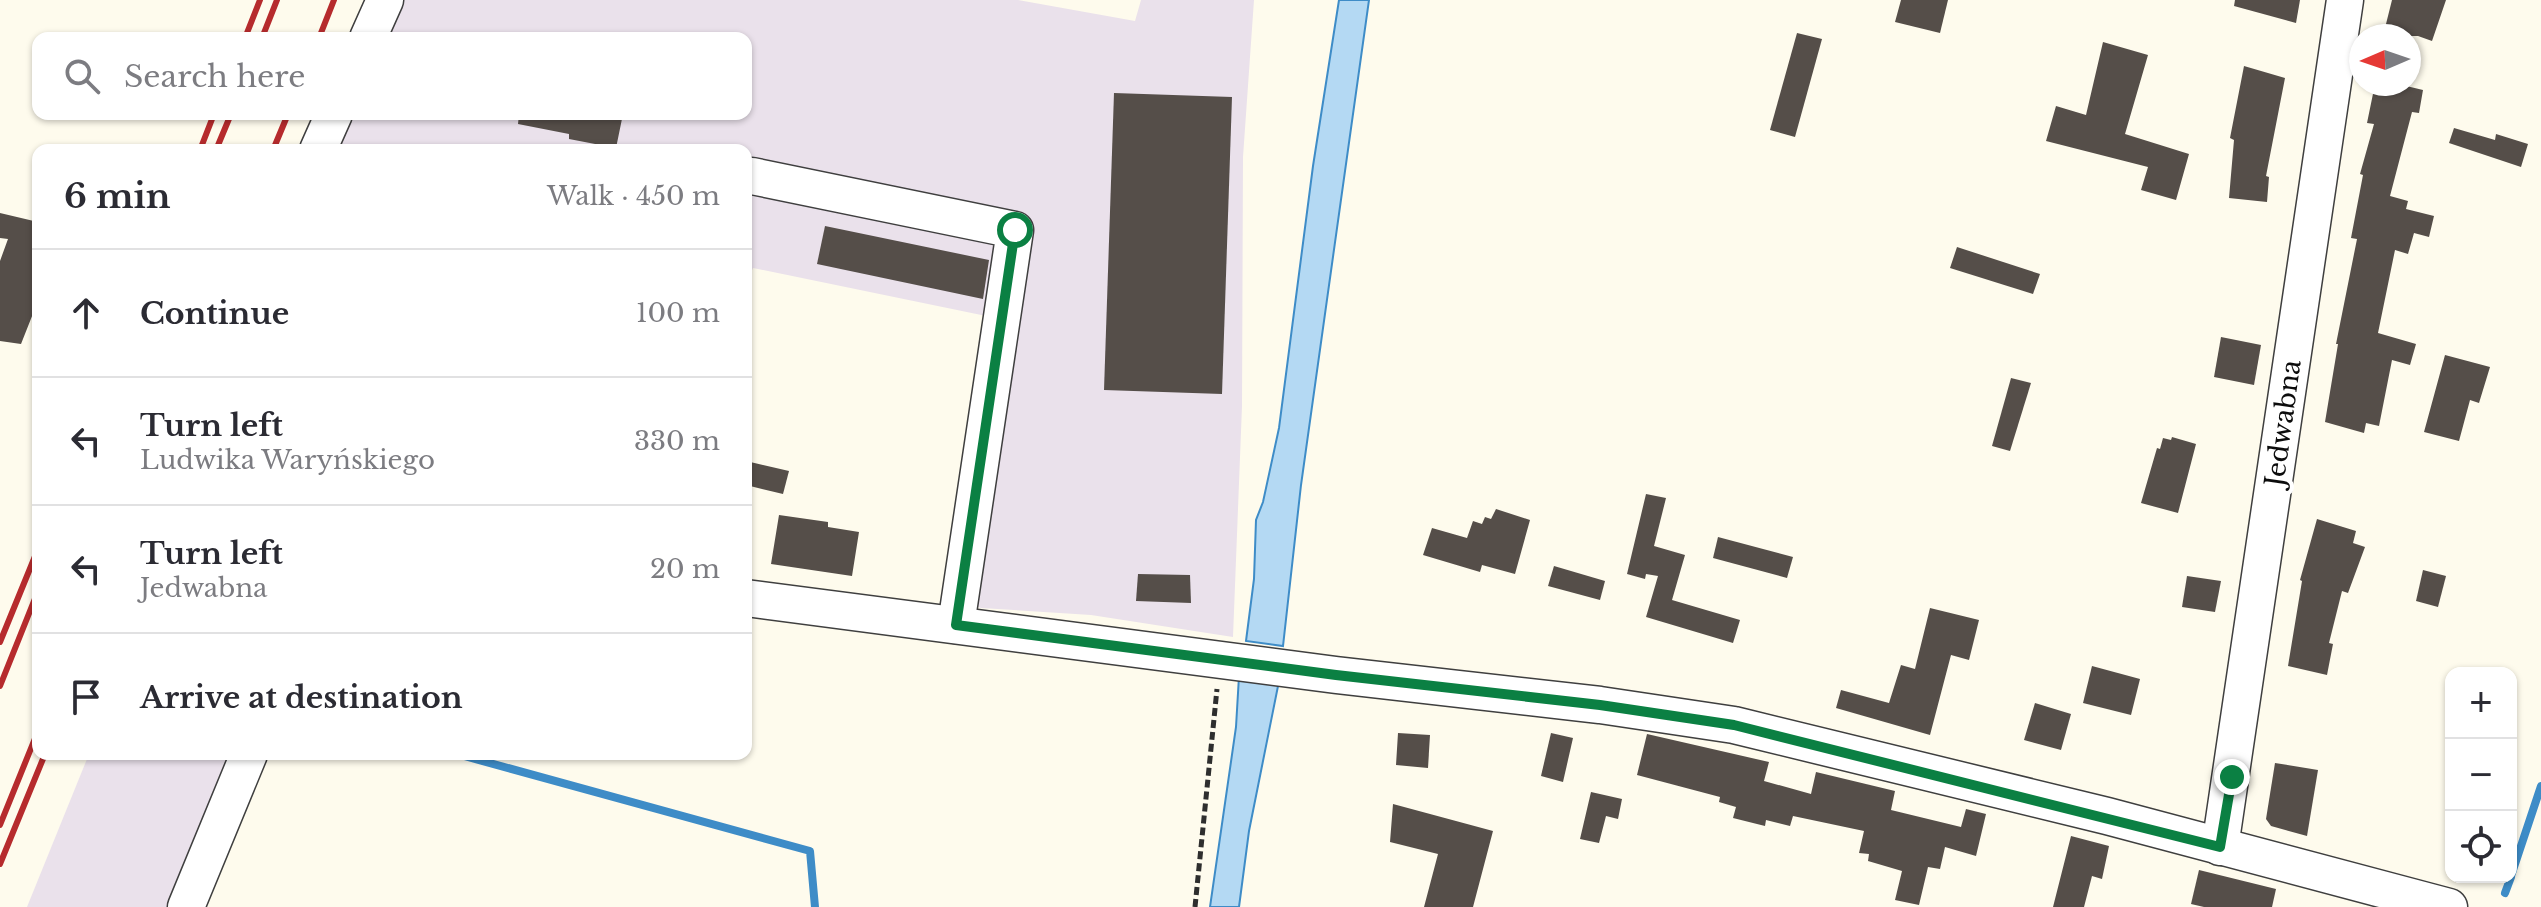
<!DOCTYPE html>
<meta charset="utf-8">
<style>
:root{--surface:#fff;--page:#f7f7f7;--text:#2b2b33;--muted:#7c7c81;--line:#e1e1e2}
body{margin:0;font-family:"Libre Baskerville",serif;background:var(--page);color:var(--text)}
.controls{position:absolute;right:24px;bottom:24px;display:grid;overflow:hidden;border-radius:16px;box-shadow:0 2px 6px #0004}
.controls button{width:72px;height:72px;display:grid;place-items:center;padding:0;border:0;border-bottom:2px solid var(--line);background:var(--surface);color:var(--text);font:40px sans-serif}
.compass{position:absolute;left:2349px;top:24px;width:72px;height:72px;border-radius:50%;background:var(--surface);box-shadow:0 2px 6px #0004;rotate:268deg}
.stop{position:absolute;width:24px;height:24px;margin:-18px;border:6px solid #0b8043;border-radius:50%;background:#fff}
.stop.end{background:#0b8043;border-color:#fff;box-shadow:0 2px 8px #0008}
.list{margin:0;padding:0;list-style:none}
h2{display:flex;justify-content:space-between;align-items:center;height:104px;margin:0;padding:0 32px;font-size:34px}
h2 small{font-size:26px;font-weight:400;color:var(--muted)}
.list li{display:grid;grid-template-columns:52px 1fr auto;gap:24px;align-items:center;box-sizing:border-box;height:128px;padding:0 32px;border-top:2px solid var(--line)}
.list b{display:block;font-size:30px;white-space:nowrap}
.list p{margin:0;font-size:26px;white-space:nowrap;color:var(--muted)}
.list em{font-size:26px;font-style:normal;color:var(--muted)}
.icon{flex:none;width:44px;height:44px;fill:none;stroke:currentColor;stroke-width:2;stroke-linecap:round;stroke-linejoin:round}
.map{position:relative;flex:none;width:2541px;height:907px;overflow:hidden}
.search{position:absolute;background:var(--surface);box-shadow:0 2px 6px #0004;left:32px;top:32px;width:720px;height:88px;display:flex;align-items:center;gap:20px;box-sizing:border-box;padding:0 28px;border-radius:16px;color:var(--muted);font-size:30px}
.panel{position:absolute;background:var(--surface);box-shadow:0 2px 6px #0004;left:32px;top:144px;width:720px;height:616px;border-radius:16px}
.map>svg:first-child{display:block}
</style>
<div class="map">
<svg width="2541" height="907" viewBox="0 0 2541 907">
<rect width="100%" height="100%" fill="#fefbed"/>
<g fill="#eae1eb">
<path d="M 397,0 L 1018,0 L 1135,21 L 1141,0 L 1254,0 L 1243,157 L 1242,406 L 1233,637 L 1091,615 L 981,608 L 947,594 L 991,317 L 753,268 L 746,284 L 746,150 L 338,150 L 350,114 L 746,114 L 746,38 L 381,38 Z"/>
<path d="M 89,754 L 230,754 L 167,907 L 27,907 Z"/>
</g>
<g fill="#b4d9f3" stroke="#3e8cc7" stroke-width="2">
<path d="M 1339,0 L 1369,0 L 1301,485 L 1283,646 L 1246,641 L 1254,579 L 1256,520 L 1263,502 L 1279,428 L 1313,166 Z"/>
<path d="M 1239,676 L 1279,681 L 1249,831 L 1239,907 L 1210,907 L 1236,727 Z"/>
</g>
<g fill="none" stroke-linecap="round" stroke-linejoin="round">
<g stroke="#3e8cc7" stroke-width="8">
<path d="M 457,754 L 810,851 L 815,907"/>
<path d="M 2511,876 L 2541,786"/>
<path d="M 2505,893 L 2511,877"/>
</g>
</g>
<g fill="#554e49">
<path d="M 1901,0 L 1948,0 L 1940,33 L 1895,22 Z"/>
<path d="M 2235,0 L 2300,0 L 2296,23 L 2234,6 Z"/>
<path d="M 2392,0 L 2446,0 L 2432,41 L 2418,36 L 2383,36 Z"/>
<path d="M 1797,33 L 1822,39 L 1795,137 L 1770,130 Z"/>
<path d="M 2103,42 L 2148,55 L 2125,134 L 2189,154 L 2176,200 L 2141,190 L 2148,167 L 2046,141 L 2056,106 L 2086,115 Z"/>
<path d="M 2244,66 L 2285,78 L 2266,176 L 2269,177 L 2267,202 L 2229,198 L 2234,140 L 2230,138 Z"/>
<path d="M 2375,84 L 2398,84 L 2423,90 L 2419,113 L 2412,112 L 2390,196 L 2408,201 L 2406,209 L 2434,216 L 2429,237 L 2414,233 L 2408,254 L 2395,250 L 2378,333 L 2416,344 L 2410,365 L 2392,360 L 2379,426 L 2366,423 L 2364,433 L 2325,422 L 2338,344 L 2336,344 L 2357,239 L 2351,238 L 2363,175 L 2360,174 L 2374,124 L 2367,123 Z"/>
<path d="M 1114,93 L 1232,97 L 1222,394 L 1104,390 Z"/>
<path d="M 519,114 L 623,114 L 616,148 L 569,139 L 569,134 L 518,124 Z"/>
<path d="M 2454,128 L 2495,140 L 2496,134 L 2528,144 L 2521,167 L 2449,143 Z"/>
<path d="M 0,213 L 38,222 L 38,301 L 21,344 L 0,341 L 0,261 L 8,239 L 0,238 Z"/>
<path d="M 825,226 L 989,260 L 983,299 L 817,264 Z"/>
<path d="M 1957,247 L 2040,274 L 2033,294 L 1950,268 Z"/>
<path d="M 2221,337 L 2261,345 L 2254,385 L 2214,377 Z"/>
<path d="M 2445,355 L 2490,367 L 2479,403 L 2470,400 L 2459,441 L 2424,432 Z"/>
<path d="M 2011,378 L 2031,383 L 2010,451 L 1992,446 Z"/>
<path d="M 2172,437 L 2196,444 L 2178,513 L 2141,503 L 2157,448 L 2160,449 L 2163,438 L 2171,440 Z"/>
<path d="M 746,461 L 789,471 L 783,494 L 746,485 Z"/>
<path d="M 1646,494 L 1666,498 L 1654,546 L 1685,555 L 1672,600 L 1740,620 L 1733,643 L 1646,617 L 1658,576 L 1646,574 L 1645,579 L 1627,574 Z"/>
<path d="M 1496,509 L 1530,520 L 1515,574 L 1482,565 L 1480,572 L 1423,555 L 1432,528 L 1467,538 L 1473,521 L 1482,524 L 1485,517 L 1491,519 Z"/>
<path d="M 779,515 L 828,522 L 828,527 L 859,532 L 852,576 L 771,564 Z"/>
<path d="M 2317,519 L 2356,531 L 2353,543 L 2365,547 L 2348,593 L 2342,591 L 2329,643 L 2333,644 L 2327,675 L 2288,666 L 2302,581 L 2300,580 Z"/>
<path d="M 1718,537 L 1793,557 L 1787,578 L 1713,558 Z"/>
<path d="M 1554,566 L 1605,581 L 1600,600 L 1548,586 Z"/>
<path d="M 2423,570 L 2446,576 L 2438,607 L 2416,601 Z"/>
<path d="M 1138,574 L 1190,575 L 1191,603 L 1136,601 Z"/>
<path d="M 2187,576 L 2221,581 L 2215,612 L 2182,607 Z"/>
<path d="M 1930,608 L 1979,620 L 1969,660 L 1951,655 L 1930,735 L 1836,708 L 1841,690 L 1889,703 L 1901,665 L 1915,669 Z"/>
<path d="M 2092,666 L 2140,679 L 2131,715 L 2083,703 Z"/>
<path d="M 2035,703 L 2071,714 L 2061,750 L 2024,740 Z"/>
<path d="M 1398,733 L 1430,735 L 1428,768 L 1396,765 Z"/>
<path d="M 1551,733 L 1573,738 L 1563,782 L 1541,776 Z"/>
<path d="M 1647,734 L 1769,762 L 1764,781 L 1811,794 L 1816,772 L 1895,791 L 1891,810 L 1961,827 L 1966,809 L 1986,814 L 1976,856 L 1945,847 L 1940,869 L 1928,867 L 1919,905 L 1895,900 L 1902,871 L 1868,861 L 1869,854 L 1859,853 L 1864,831 L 1793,816 L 1790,826 L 1766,820 L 1765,826 L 1733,818 L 1736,807 L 1719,802 L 1720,797 L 1637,775 Z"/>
<path d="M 2275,763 L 2318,770 L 2307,836 L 2271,826 L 2266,819 Z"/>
<path d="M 1591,792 L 1622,799 L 1618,819 L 1606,816 L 1599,843 L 1580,839 Z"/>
<path d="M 1393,804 L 1493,831 L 1473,907 L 1424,907 L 1438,854 L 1390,842 Z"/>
<path d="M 2071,836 L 2109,846 L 2102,879 L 2092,876 L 2084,907 L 2053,907 Z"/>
<path d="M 2199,870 L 2276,889 L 2272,907 L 2204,907 L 2191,904 Z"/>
</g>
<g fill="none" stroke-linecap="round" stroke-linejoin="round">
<g stroke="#3f3f3f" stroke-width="39">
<g id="minor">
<path d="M 368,38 L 385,0"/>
<path d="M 318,150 L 334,114"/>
<path d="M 752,176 L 1015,230 L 956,625"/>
<path d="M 746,598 L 1336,675 L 1600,705 L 1734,725 L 2107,816 L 2449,907"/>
<path d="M 2220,847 L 2345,0"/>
<path d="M 186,907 L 249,754"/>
</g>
</g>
<path stroke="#2e2e2e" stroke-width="5" stroke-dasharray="8 4" stroke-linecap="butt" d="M 1195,907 L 1217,689"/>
<use href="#minor" stroke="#fff" stroke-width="36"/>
<g stroke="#b62b2d" stroke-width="6">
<path d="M 245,38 L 260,0"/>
<path d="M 262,38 L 277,0"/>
<path d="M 319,38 L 334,0"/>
<path d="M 200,150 L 214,114"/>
<path d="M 216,150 L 231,114"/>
<path d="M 273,150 L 288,114"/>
<path d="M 0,642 L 38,549"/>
<path d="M 0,686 L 38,591"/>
<path d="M 0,825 L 38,731"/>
<path d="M 0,864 L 45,754"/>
</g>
</g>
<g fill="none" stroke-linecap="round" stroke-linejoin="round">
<path stroke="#0b8043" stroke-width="10" d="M 1015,230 L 956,625 L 1336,675 L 1600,705 L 1734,725 L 2220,847 L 2232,777"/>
</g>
<g text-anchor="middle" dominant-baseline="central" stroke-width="8" stroke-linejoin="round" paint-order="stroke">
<g font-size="26" fill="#0c0c0c" stroke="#fff">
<text transform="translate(2283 423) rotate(-82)">Jedwabna</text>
</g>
</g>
</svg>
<div class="controls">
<button>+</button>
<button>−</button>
<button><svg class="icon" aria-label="locate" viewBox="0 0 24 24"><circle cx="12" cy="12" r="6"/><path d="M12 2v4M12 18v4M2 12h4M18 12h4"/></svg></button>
</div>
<svg class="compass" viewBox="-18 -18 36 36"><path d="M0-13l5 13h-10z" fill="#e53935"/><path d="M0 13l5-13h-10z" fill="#7c7c81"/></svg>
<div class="stop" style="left:1015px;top:230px"></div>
<div class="stop end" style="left:2232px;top:777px"></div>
<div class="search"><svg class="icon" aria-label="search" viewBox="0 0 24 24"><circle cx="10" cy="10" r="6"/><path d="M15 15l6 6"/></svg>Search here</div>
<section class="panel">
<h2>6 min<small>Walk · 450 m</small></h2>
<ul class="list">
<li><svg class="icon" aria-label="ahead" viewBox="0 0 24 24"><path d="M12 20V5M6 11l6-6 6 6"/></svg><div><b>Continue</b></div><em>100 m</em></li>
<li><svg class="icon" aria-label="left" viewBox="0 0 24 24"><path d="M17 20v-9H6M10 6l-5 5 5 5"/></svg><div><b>Turn left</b><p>Ludwika Waryńskiego</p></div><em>330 m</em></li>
<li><svg class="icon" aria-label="left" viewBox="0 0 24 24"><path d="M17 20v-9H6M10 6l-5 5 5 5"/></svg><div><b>Turn left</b><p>Jedwabna</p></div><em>20 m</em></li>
<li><svg class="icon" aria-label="arrive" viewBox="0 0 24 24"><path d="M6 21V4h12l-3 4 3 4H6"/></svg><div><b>Arrive at destination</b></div></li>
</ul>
</section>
</div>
